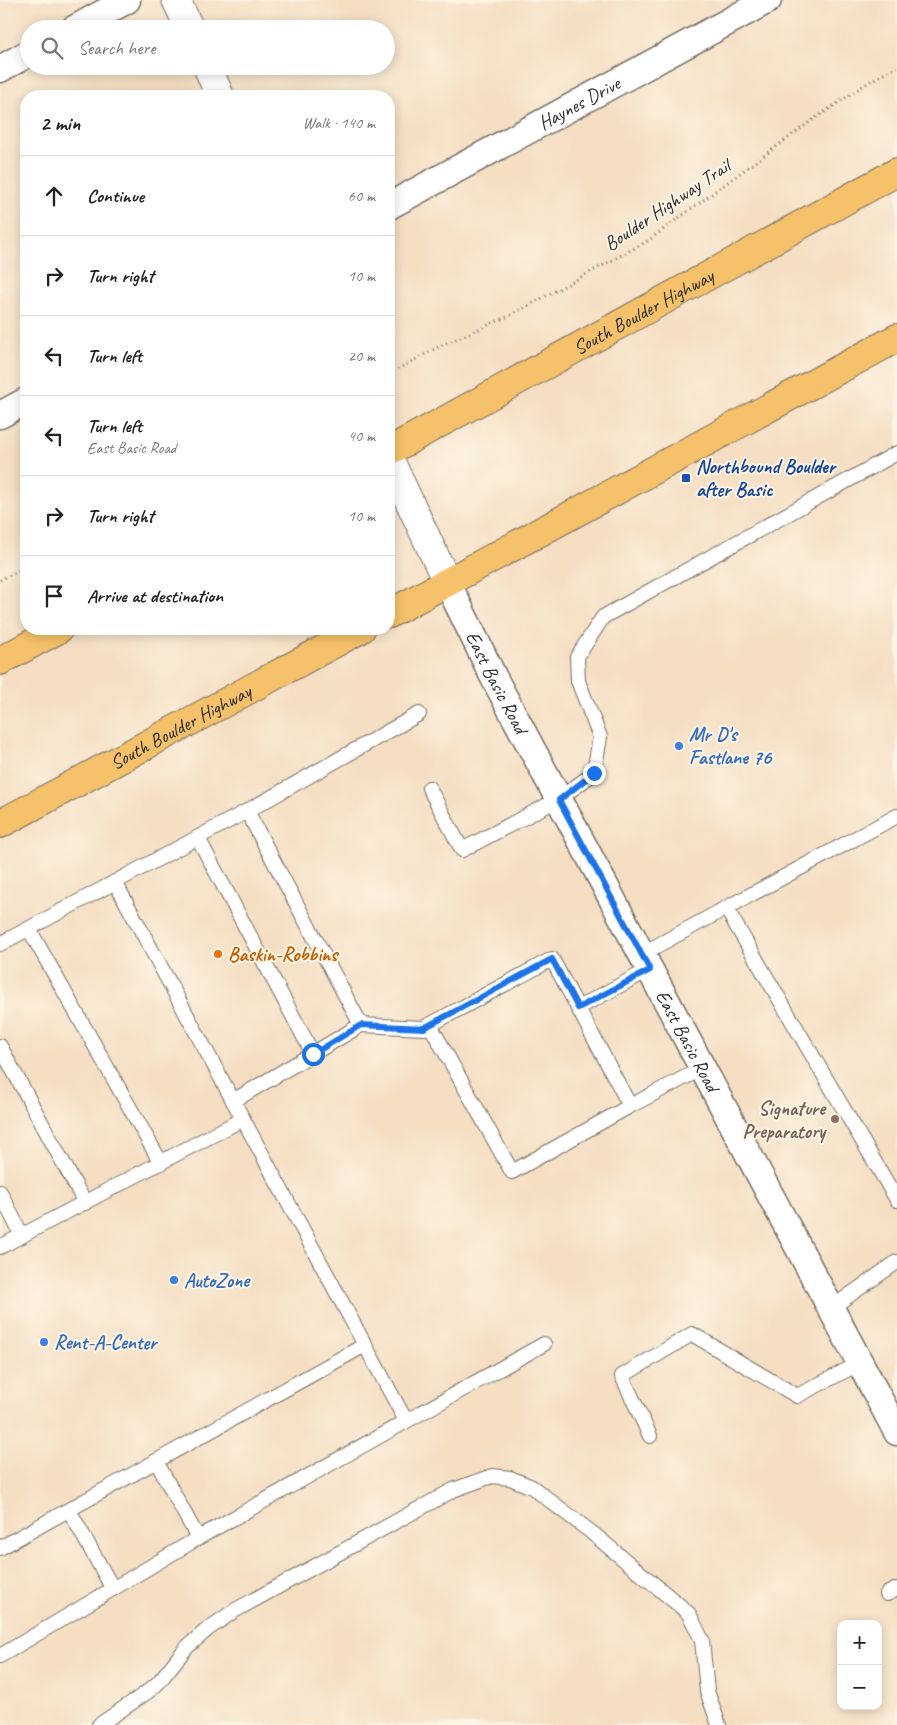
<!DOCTYPE html>
<meta charset="utf-8">
<style>
:root{--surface:#fff;--page:#f2f2f2;--text:#222;--muted:#767676;--line:#e0e0e0}
body{margin:0;font-family:Caveat,sans-serif;background:var(--page);color:var(--text)}
.controls{position:absolute;right:15px;bottom:15px;display:grid;overflow:hidden;border-radius:10px;box-shadow:0 2px 12px #0003}
.controls button{width:45px;height:45px;display:grid;place-items:center;padding:0;border:0;border-bottom:1px solid var(--line);background:var(--surface);color:var(--text);font:25px sans-serif}
.stop{position:absolute;width:15px;height:15px;margin:-11px;border:4px solid #1a73e8;border-radius:50%;background:#fff}
.stop.end{background:#1a73e8;border-color:#fff;box-shadow:0 1px 5px #0008}
.list{margin:0;padding:0;list-style:none}
h2{display:flex;justify-content:space-between;align-items:center;height:65px;margin:0;padding:0 20px;font-size:21px}
h2 small{font-size:16px;font-weight:400;color:var(--muted)}
.list li{display:grid;grid-template-columns:32px 1fr auto;gap:15px;align-items:center;box-sizing:border-box;height:80px;padding:0 20px;border-top:1px solid var(--line)}
.list b{display:block;font-size:19px;white-space:nowrap}
.list p{margin:0;font-size:16px;white-space:nowrap;color:var(--muted)}
.list em{font-size:16px;font-style:normal;color:var(--muted)}
.icon{flex:none;width:28px;height:28px;fill:none;stroke:currentColor;stroke-width:2;stroke-linecap:round;stroke-linejoin:round}
.map{position:relative;flex:none;width:897px;height:1725px;overflow:hidden}
.search{position:absolute;background:var(--surface);box-shadow:0 2px 12px #0003;left:20px;top:20px;width:375px;height:55px;display:flex;align-items:center;gap:12px;box-sizing:border-box;padding:0 18px;border-radius:28px;color:var(--muted);font-size:19px}
.panel{position:absolute;background:var(--surface);box-shadow:0 2px 12px #0003;left:20px;top:90px;width:375px;height:545px;border-radius:20px}
.map>svg:first-child{display:block}
</style>
<div class="map">
<svg width="897" height="1725" viewBox="0 0 897 1725">
<rect width="100%" height="100%" fill="#fcf5e5"/>
<filter id="ink" filterUnits="userSpaceOnUse"><feTurbulence type="fractalNoise" baseFrequency=".02" numOctaves="2"/><feDisplacementMap in="SourceGraphic" scale="10" xChannelSelector="R" yChannelSelector="G"/><feConvolveMatrix kernelMatrix="1 2 1 2 8 2 1 2 1" color-interpolation-filters="sRGB"/></filter>
<filter id="wash" filterUnits="userSpaceOnUse"><feTurbulence type="fractalNoise" baseFrequency=".0096" numOctaves="4" result="noise"/><feDisplacementMap in="SourceGraphic" scale="20" xChannelSelector="R" yChannelSelector="G"/><feGaussianBlur stdDeviation="1.12" result="paint"/><feColorMatrix in="noise" values="0 0 0 0 0 0 0 0 0 0 0 0 0 0 0 0 0 1.4 0 .05"/><feComposite in="paint" operator="in"/></filter>
<g filter="url(#wash)">
<rect width="100%" height="100%" fill="#f5dec2"/>
</g>
<g filter="url(#ink)">
<g fill="none" stroke-linecap="round" stroke-linejoin="round">
<g stroke="#726a60" stroke-width="16">
<g id="service">
<path d="M 429,788 L 462,850 L 559,799 L 594,773 L 600,737 L 578,681 L 577,657 L 603,617 L 897,453"/>
<path d="M 247,811 L 361,1025"/>
<path d="M 897,816 L 726,908 L 897,1200"/>
<path d="M 198,838 L 313,1054"/>
<path d="M 115,882 L 406,1421"/>
<path d="M 29,929 L 161,1163"/>
<path d="M 0,944 L 247,811 L 419,714"/>
<path d="M 642,954 L 726,908"/>
<path d="M 430,1025 L 512,1172 L 630,1106 L 578,1008"/>
<path d="M 0,1046 L 85,1203"/>
<path d="M 233,1101 L 361,1025 L 424,1028 L 552,959 L 578,1008 L 650,969"/>
<path d="M 630,1106 L 703,1068"/>
<path d="M 0,1192 L 22,1236"/>
<path d="M 0,1247 L 243,1119"/>
<path d="M 831,1308 L 897,1262"/>
<path d="M 650,1436 L 622,1376 L 692,1334 L 797,1396 L 860,1363"/>
<path d="M 156,1461 L 198,1538"/>
<path d="M 69,1510 L 113,1589"/>
<path d="M 0,1548 L 365,1345"/>
<path d="M 887,1594 L 897,1589"/>
<path d="M 0,1656 L 205,1534 L 544,1344"/>
<path d="M 99,1725 L 146,1693 L 158,1683 L 186,1648 L 208,1629 L 234,1611 L 453,1490 L 492,1476 L 510,1478 L 532,1487 L 591,1532 L 680,1606 L 689,1614 L 702,1640 L 707,1691 L 719,1725"/>
</g>
</g>
<g stroke="#726a60" stroke-width="29">
<g id="minor">
<path d="M 74,29 L 127,0"/>
<path d="M 0,69 L 29,53"/>
<path id="s1" d="M 389,206 L 768,0"/>
<path d="M 0,415 L 26,401"/>
<path id="s2" d="M 447,582 L 494,678 L 897,1432"/>
</g>
</g>
<g stroke="#726a60" stroke-width="30">
<g id="tertiary">
<path d="M 176,0 L 190,29"/>
<path d="M 207,66 L 220,96"/>
<path d="M 389,458 L 447,582"/>
</g>
</g>
<g stroke="#726a60" stroke-width="30">
<g id="primary">
<path id="s3" d="M 389,451 L 897,172"/>
<path d="M 389,614 L 897,338"/>
<path d="M 0,661 L 59,629"/>
<path id="s4" d="M 0,824 L 361,629"/>
</g>
</g>
<g stroke="#726a60" stroke-width="3" stroke-dasharray="1 4" stroke-linecap="butt">
<path d="M 389,374 L 442,345 L 509,316 L 646,242 L 814,119 L 872,80 L 897,67"/>
<path d="M 0,580 L 26,567"/>
</g>
<use href="#service" stroke="#fff" stroke-width="14"/>
<use href="#minor" stroke="#fff" stroke-width="26"/>
<use href="#tertiary" stroke="#fff" stroke-width="28"/>
<use href="#primary" stroke="#f5c16b" stroke-width="28"/>
</g>
</g>
<g fill="none" stroke-linecap="round" stroke-linejoin="round" filter="url(#ink)">
<path stroke="#1a73e8" stroke-width="6" d="M 313,1054 L 361,1025 L 424,1028 L 552,959 L 578,1008 L 650,970 L 559,800 L 594,773"/>
</g>
<rect fill="#1a4fb4" stroke="#fcf5e5" stroke-width="2" x="681" y="473" width="10" height="10" rx="2.5"/>
<g fill="#3f7fe0" stroke="#fcf5e5" stroke-width="2">
<circle cx="679" cy="746" r="5"/>
<circle cx="174" cy="1280" r="5"/>
<circle cx="44" cy="1342" r="5"/>
</g>
<circle fill="#e8710a" stroke="#fcf5e5" stroke-width="2" cx="218" cy="954" r="5"/>
<circle fill="#8d6e63" stroke="#fcf5e5" stroke-width="2" cx="835" cy="1119" r="5"/>
<g text-anchor="middle" dominant-baseline="central" stroke-width="4" stroke-linejoin="round" paint-order="stroke">
<g font-size="20" fill="#2b2b2b" stroke="#fcf5e5">
<text stroke="none"><textPath href="#s1" startOffset="216">Haynes Drive</textPath></text>
<text transform="translate(667 205) rotate(-34)">Boulder Highway Trail</text>
<text stroke="none"><textPath href="#s3" startOffset="290">South Boulder Highway</textPath></text>
<text stroke="none"><textPath href="#s2" startOffset="112">East Basic Road</textPath></text>
<text stroke="none"><textPath href="#s4" startOffset="205">South Boulder Highway</textPath></text>
<text stroke="none"><textPath href="#s2" startOffset="518">East Basic Road</textPath></text>
</g>
<g font-size="20" font-weight="bold" fill="#164399" stroke="#fcf5e5" text-anchor="start">
<text x="696" y="466">Northbound Boulder<tspan x="696" dy="23">after Basic</tspan></text>
</g>
<g font-size="20" font-weight="bold" fill="#366cbe" stroke="#fcf5e5" text-anchor="start">
<text x="689" y="734">Mr D's<tspan x="689" dy="23">Fastlane 76</tspan></text>
<text x="184" y="1280">AutoZone</text>
<text x="54" y="1342">Rent-A-Center</text>
</g>
<g font-size="20" font-weight="bold" fill="#c56008" stroke="#fcf5e5" text-anchor="start">
<text x="228" y="954">Baskin-Robbins</text>
</g>
<g font-size="20" font-weight="bold" fill="#785e54" stroke="#fcf5e5" text-anchor="end">
<text x="825" y="1108">Signature<tspan x="825" dy="23">Preparatory</tspan></text>
</g>
</g>
</svg>
<div class="controls">
<button>+</button>
<button>−</button>
</div>
<div class="stop" style="left:313px;top:1054px"></div>
<div class="stop end" style="left:594px;top:773px"></div>
<div class="search"><svg class="icon" aria-label="search" viewBox="0 0 24 24"><circle cx="10" cy="10" r="6"/><path d="M15 15l6 6"/></svg>Search here</div>
<section class="panel">
<h2>2 min<small>Walk · 140 m</small></h2>
<ul class="list">
<li><svg class="icon" aria-label="ahead" viewBox="0 0 24 24"><path d="M12 20V5M6 11l6-6 6 6"/></svg><div><b>Continue</b></div><em>60 m</em></li>
<li><svg class="icon" aria-label="right" viewBox="0 0 24 24"><path d="M7 20v-9h11M14 6l5 5-5 5"/></svg><div><b>Turn right</b></div><em>10 m</em></li>
<li><svg class="icon" aria-label="left" viewBox="0 0 24 24"><path d="M17 20v-9H6M10 6l-5 5 5 5"/></svg><div><b>Turn left</b></div><em>20 m</em></li>
<li><svg class="icon" aria-label="left" viewBox="0 0 24 24"><path d="M17 20v-9H6M10 6l-5 5 5 5"/></svg><div><b>Turn left</b><p>East Basic Road</p></div><em>40 m</em></li>
<li><svg class="icon" aria-label="right" viewBox="0 0 24 24"><path d="M7 20v-9h11M14 6l5 5-5 5"/></svg><div><b>Turn right</b></div><em>10 m</em></li>
<li><svg class="icon" aria-label="arrive" viewBox="0 0 24 24"><path d="M6 21V4h12l-3 4 3 4H6"/></svg><div><b>Arrive at destination</b></div></li>
</ul>
</section>
</div>
